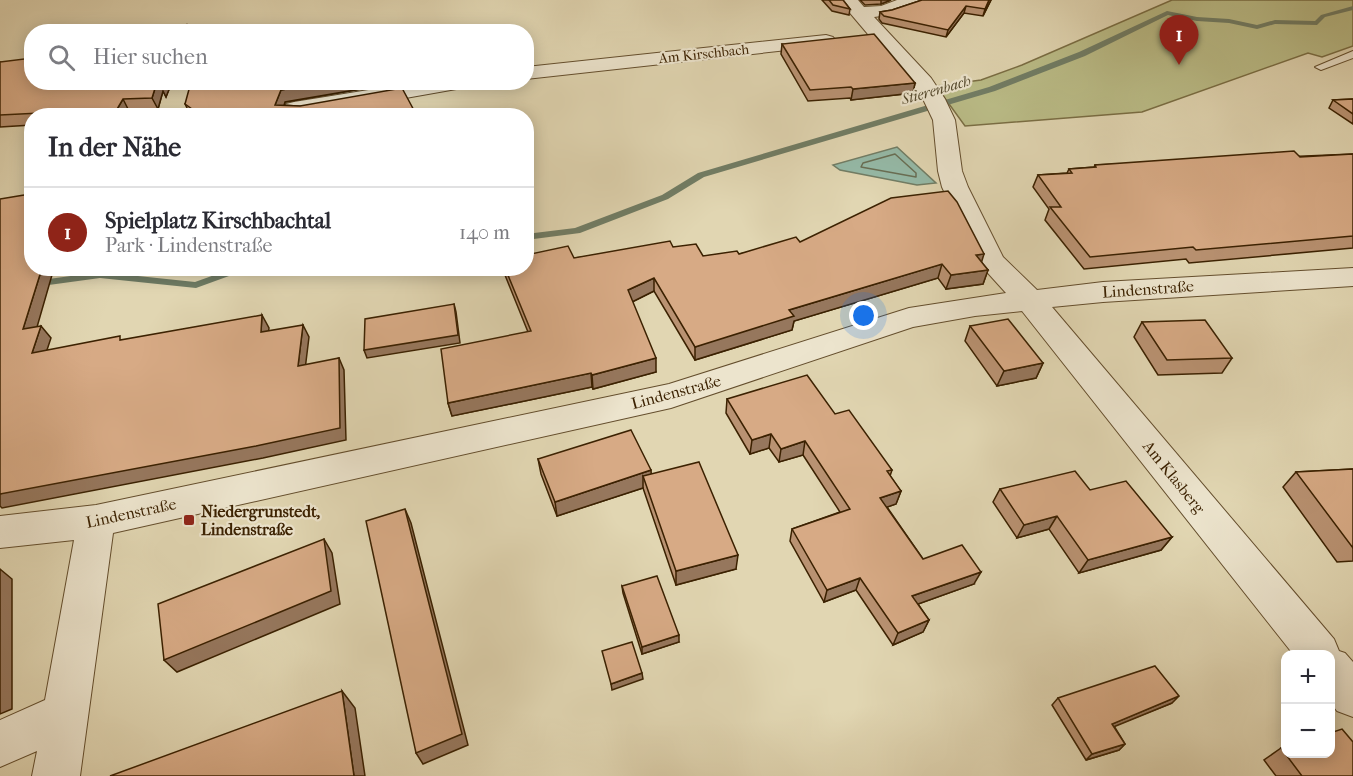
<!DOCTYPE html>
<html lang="de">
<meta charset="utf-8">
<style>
:root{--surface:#fff;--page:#f2f2f3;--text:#2b2b33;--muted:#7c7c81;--line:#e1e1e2;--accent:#8f2418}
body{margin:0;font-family:"IM FELL French Canon",serif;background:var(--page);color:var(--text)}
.controls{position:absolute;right:18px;bottom:18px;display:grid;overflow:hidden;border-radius:12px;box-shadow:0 3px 15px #0003}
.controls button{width:54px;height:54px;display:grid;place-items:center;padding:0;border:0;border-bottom:2px solid var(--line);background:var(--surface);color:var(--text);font:30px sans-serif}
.you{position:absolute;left:864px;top:316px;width:21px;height:21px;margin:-15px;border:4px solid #fff;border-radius:50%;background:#1a73e8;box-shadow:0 0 0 9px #1a73e833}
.badge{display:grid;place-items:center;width:39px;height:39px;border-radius:50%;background:var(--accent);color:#fff;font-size:20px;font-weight:700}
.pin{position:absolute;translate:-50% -50px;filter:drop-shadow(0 2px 3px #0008)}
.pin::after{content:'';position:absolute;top:32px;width:21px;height:18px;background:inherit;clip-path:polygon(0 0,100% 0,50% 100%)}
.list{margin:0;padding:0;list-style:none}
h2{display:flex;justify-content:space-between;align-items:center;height:78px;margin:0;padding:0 24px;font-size:26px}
h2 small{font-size:20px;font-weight:400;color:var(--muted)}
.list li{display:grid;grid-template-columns:39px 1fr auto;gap:18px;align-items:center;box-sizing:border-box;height:90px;padding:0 24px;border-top:2px solid var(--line)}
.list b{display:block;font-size:22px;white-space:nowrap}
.list p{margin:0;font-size:20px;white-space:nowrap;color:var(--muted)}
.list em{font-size:20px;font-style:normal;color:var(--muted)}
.icon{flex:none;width:33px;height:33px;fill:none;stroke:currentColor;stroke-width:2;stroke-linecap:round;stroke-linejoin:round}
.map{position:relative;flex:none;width:1353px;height:776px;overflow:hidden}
.search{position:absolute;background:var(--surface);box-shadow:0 3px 15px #0003;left:24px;top:24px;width:510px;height:66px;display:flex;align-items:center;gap:15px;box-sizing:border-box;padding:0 21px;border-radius:24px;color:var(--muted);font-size:22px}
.panel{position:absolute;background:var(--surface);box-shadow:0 3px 15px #0003;left:24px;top:108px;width:510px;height:168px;border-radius:24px}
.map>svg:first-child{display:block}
</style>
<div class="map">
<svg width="1353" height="776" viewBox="0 0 1353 776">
<rect width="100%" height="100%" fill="#e1d6b2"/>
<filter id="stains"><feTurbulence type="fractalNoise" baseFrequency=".00333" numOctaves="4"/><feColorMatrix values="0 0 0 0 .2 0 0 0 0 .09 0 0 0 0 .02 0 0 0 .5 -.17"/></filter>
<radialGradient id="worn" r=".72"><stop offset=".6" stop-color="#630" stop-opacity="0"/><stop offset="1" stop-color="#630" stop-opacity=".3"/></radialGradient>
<path fill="#babc87" stroke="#7a6e44" stroke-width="1.5" d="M 1172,0 L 1353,0 L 1353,46 L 1322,57 L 1308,53 L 1142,112 L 965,126 L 936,86 L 981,80 L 1022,65 Z"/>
<path fill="#95baa8" stroke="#717d65" stroke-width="1.5" d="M 897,147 L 936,183 L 917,185 L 840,170 L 833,165 Z"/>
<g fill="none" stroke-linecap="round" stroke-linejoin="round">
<path stroke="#686e54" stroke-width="1.5" d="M 895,154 L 916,173 L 916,177 L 861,167 L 863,163 Z"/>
<g fill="#717d65" fill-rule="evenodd">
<path d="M 1353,6 L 1353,10 L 1325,17 L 1317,25 L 1275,24 L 1257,29 L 1229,23 L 1197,21 L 1168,15 L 1085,56 L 995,91 L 704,177 L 668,199 L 580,233 L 526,240 L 526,234 L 575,228 L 662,195 L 698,173 L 989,87 L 1079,52 L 1167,11 L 1197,17 L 1229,19 L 1257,25 L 1275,20 L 1315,21 L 1321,15 Z"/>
<path d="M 234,268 L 251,268 L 196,288 L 100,278 L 34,287 L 29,284 L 34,281 L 100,272 L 195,282 Z"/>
</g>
<g stroke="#644e2d" stroke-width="2">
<path id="lane" d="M 1353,51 L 1353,58 L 1321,70 L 1315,67 Z"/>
</g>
<g stroke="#644e2d" stroke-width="2">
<g id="street">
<path d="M 839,0 L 858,0 L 864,7 L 881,6 L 897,0 L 924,0 L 921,4 L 890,15 L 874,17 L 931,78 L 945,99 L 955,120 L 962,171 L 968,187 L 1003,257 L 1037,290 L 1103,282 L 1353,268 L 1353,286 L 1103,302 L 1052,307 L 1334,639 L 1339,651 L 1345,653 L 1353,662 L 1353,717 L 1337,711 L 1330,702 L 1330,654 L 1293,654 L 1022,311 L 975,316 L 913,327 L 671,408 L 113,533 L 80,776 L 32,776 L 37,751 L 0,767 L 0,720 L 45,700 L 74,540 L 0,548 L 0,516 L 96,505 L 669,384 L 909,308 L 1006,293 L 977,261 L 942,187 L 938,171 L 933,120 L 923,99 Z"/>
<path d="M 826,35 L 833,37 L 836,41 L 833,45 L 526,79 L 526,67 Z"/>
<path d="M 418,82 L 472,82 L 470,87 L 462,88 L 304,116 L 282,116 L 286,104 L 294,102 Z"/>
</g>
</g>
<use href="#lane" fill="#ece4cd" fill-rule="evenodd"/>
<use href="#street" fill="#ece4cd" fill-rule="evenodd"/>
</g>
<g fill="#b99272" stroke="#3b2101" stroke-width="1.5">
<path d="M 822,0 L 843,0 L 850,9 L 849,15 L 832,11 Z"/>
<path d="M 860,0 L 891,0 L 881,4 L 865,5 Z"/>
<path d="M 922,0 L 991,0 L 983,16 L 964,13 L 946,37 L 882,23 L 879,19 L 880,12 L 892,10 Z"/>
<path d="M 782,44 L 915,83 L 913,93 L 851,100 L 850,98 L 808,101 L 781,54 Z"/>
<path d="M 0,62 L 32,82 L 172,82 L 166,97 L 163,91 L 158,109 L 129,111 L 127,116 L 32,116 L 32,125 L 0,127 Z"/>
<path d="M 396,83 L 285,102 L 284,105 L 417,116 L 191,116 L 185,104 Z"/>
<path d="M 1353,99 L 1353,124 L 1329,108 L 1333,100 Z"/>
<path d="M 1353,154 L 1353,248 L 1189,263 L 1186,259 L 1084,269 L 1045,220 L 1049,209 L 1033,187 L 1038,175 L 1067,173 L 1069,169 L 1094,167 L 1095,165 Z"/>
<path d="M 800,242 L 981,262 L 988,270 L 983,284 L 946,289 L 938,278 L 794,321 L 792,330 L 695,360 L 654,291 L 632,302 L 656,372 L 593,389 L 592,387 L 452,416 L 448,403 L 528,332 L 505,275 L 504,268 L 526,268 L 574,258 L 673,247 L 703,256 L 739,254 Z"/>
<path d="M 1142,322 L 1232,358 L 1222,373 L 1158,375 L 1134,337 Z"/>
<path d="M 970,326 L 1043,363 L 1036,378 L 997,386 L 965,341 Z"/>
<path d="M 727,399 L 835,414 L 892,470 L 890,476 L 901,491 L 896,504 L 887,507 L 923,559 L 974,584 L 918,604 L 929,620 L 923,632 L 893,645 L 856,590 L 824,602 L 790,541 L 792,529 L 840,512 L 803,455 L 779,462 L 769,448 L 750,454 L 726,413 Z"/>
<path d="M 538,459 L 652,474 L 736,569 L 676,585 L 643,488 L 557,516 L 541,474 Z"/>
<path d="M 1353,469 L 1353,561 L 1337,562 L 1283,487 L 1296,472 Z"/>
<path d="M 1000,489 L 1090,490 L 1172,537 L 1161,550 L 1079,573 L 1049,529 L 1017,538 L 993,502 Z"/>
<path d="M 622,586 L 679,642 L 642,654 L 623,593 Z"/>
<path d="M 1058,698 L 1172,703 L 1114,726 L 1125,744 L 1119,750 L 1086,760 L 1052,705 Z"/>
<path d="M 1281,748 L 1353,776 L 1276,776 L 1264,760 Z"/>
</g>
<g fill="#96775d" stroke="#3b2101" stroke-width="1.5">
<path d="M 881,0 L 891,0 L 881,4 Z"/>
<path d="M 989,0 L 991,0 L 983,16 L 985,9 Z"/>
<path d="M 966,6 L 964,13 L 946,37 L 948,30 Z"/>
<path d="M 187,25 L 190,32 L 184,32 Z"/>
<path d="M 157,82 L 172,82 L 166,97 L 163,91 L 158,109 L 152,98 Z"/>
<path d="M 325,82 L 396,82 L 396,83 L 285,102 L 281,116 L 275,105 L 281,90 Z"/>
<path d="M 915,83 L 913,93 L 851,100 L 853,89 Z"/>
<path d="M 123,99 L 129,111 L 127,116 L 113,116 Z"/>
<path d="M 984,254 L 980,267 L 976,255 Z"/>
<path d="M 942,264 L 938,278 L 794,321 L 792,330 L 695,360 L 695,347 L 789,310 Z"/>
<path d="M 42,268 L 54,268 L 33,341 L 23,329 Z"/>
<path d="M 988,270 L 983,284 L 946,289 L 951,275 Z"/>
<path d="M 654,278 L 654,291 L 628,304 L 628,290 Z"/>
<path d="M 454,304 L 456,312 L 460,343 L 367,358 L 364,350 Z"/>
<path d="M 262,315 L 269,328 L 267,345 L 261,332 Z"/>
<path d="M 303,325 L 309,337 L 304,378 L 298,366 Z"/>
<path d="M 41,326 L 51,338 L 42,365 L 32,353 Z"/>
<path d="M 339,358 L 344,370 L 346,440 L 263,458 L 2,508 L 0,506 L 0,494 Z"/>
<path d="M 656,358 L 656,372 L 593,389 L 592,375 Z"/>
<path d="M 1043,363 L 1036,378 L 997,386 L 1004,371 Z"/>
<path d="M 591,373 L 592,387 L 452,416 L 448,403 Z"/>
<path d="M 771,434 L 769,448 L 750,454 L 752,440 Z"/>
<path d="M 805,441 L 803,455 L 779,462 L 781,449 Z"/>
<path d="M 651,470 L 652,485 L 643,476 L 643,488 L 557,516 L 555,502 Z"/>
<path d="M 901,491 L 896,504 L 876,511 L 880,498 Z"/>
<path d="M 405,509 L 411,523 L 468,745 L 423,764 L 416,753 Z"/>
<path d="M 1057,516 L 1049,529 L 1017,538 L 1024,525 Z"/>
<path d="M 1172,537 L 1161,550 L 1079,573 L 1088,560 Z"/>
<path d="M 324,539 L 332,553 L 340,604 L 177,672 L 164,660 Z"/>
<path d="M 738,555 L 736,569 L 676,585 L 676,571 Z"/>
<path d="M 0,569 L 12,579 L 12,709 L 0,714 Z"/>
<path d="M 981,572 L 974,584 L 907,608 L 912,596 Z"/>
<path d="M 860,578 L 856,590 L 824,602 L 827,590 Z"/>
<path d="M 929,620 L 923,632 L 893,645 L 898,633 Z"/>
<path d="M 679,635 L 679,642 L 642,654 L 642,647 Z"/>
<path d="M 642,673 L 643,679 L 612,690 L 611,684 Z"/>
<path d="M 342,691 L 355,708 L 365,776 L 354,776 Z"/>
<path d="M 1179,696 L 1172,703 L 1106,730 L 1112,724 Z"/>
<path d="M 1125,744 L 1119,750 L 1086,760 L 1092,754 Z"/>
</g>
<g fill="#d7aa85" stroke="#3b2101" stroke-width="1.5">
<path d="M 829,0 L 843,0 L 850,9 L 833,5 Z"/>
<path d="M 922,0 L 989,0 L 985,9 L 966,6 L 948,30 L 884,16 L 880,12 L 892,10 Z"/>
<path d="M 187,25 L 184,32 L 120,32 Z"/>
<path d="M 874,34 L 915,83 L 853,89 L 851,87 L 810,90 L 782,44 Z"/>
<path d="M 32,58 L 32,82 L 157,82 L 152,98 L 123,99 L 113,116 L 77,116 L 80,111 L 0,115 L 0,62 Z"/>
<path d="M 191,82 L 325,82 L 281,90 L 275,105 L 300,106 L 402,88 L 417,116 L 202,116 L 185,104 Z"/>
<path d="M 1353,99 L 1353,114 L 1333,100 Z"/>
<path d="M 1294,151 L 1300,157 L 1353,154 L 1353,236 L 1196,250 L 1193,247 L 1090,257 L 1050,207 L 1061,207 L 1038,175 L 1072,173 L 1069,169 L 1096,167 L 1095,165 Z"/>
<path d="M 948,191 L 957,202 L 984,254 L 976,255 L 988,270 L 951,275 L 942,264 L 789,310 L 794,316 L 695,347 L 654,278 L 628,290 L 656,358 L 592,375 L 591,373 L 448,403 L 441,349 L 531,331 L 505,268 L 526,268 L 526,255 L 568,246 L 574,258 L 670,241 L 673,247 L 696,244 L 703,256 L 737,251 L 739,254 L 796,237 L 800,242 L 891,198 Z"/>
<path d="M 32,192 L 32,268 L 42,268 L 23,329 L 41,326 L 32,353 L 120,336 L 120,340 L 262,315 L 261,332 L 303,325 L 298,366 L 339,358 L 340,428 L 256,446 L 0,494 L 0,199 L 24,195 L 26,193 Z"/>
<path d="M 454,304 L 458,335 L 364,350 L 365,319 Z"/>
<path d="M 1008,319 L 1043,363 L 1004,371 L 970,326 Z"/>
<path d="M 1205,320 L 1232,358 L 1167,360 L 1142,322 Z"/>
<path d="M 807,375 L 835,414 L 849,410 L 892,470 L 887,471 L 901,491 L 880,498 L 923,559 L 962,545 L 981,572 L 912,596 L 929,620 L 898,633 L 860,578 L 827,590 L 792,529 L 850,509 L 805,441 L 781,449 L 771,434 L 752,440 L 727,399 Z"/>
<path d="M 631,430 L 651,470 L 555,502 L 538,459 Z"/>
<path d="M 699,462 L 738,555 L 676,571 L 643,476 Z"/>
<path d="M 1353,469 L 1353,548 L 1296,472 Z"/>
<path d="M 1075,471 L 1090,490 L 1126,481 L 1172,537 L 1088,560 L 1057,516 L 1024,525 L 1000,489 Z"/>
<path d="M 405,509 L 462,734 L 416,753 L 366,521 Z"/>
<path d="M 324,539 L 331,591 L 164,660 L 158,604 Z"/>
<path d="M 657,576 L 679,635 L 642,647 L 622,586 Z"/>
<path d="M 632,642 L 642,673 L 611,684 L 602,651 Z"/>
<path d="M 1155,666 L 1179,696 L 1112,724 L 1125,744 L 1092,754 L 1058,698 Z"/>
<path d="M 342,691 L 354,776 L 110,776 Z"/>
<path d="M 1342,729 L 1353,742 L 1353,776 L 1302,776 L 1281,748 L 1286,747 L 1286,753 L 1330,753 L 1330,733 Z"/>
</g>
<rect fill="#8f2418" stroke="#ece4cd" stroke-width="2" x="183" y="514" width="12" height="12" rx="3"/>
<g text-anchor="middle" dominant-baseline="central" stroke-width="4.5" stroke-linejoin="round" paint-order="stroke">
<g font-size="14" fill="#3b2101" stroke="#ece4cd">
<text transform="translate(704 54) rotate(-6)">Am Kirschbach</text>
</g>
<g font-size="15" font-style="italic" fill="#52472b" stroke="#ece4cd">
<text transform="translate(936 90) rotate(-16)">Stierenbach</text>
</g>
<g font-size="16" fill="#3b2101" stroke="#ece4cd">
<text transform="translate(1148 289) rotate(-4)">Lindenstraße</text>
<text transform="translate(676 392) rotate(-15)">Lindenstraße</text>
<text transform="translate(1174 477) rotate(51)">Am Klasberg</text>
<text transform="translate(131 513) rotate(-12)">Lindenstraße</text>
</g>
<g font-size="16" font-weight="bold" fill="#3b2101" stroke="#ece4cd" text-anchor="start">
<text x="201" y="511">Niedergrunstedt,<tspan x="201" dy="18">Lindenstraße</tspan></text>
</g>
</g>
<rect width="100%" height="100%" filter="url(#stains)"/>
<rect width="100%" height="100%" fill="url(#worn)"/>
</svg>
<div class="controls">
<button>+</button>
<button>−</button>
</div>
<div class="you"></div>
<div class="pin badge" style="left:1179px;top:65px">1</div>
<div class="search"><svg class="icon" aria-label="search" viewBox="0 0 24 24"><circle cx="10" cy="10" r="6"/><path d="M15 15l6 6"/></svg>Hier suchen</div>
<section class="panel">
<h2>In der Nähe<small></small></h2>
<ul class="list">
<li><span class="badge">1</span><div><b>Spielplatz Kirschbachtal</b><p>Park · Lindenstraße</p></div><em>140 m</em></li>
</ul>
</section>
</div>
